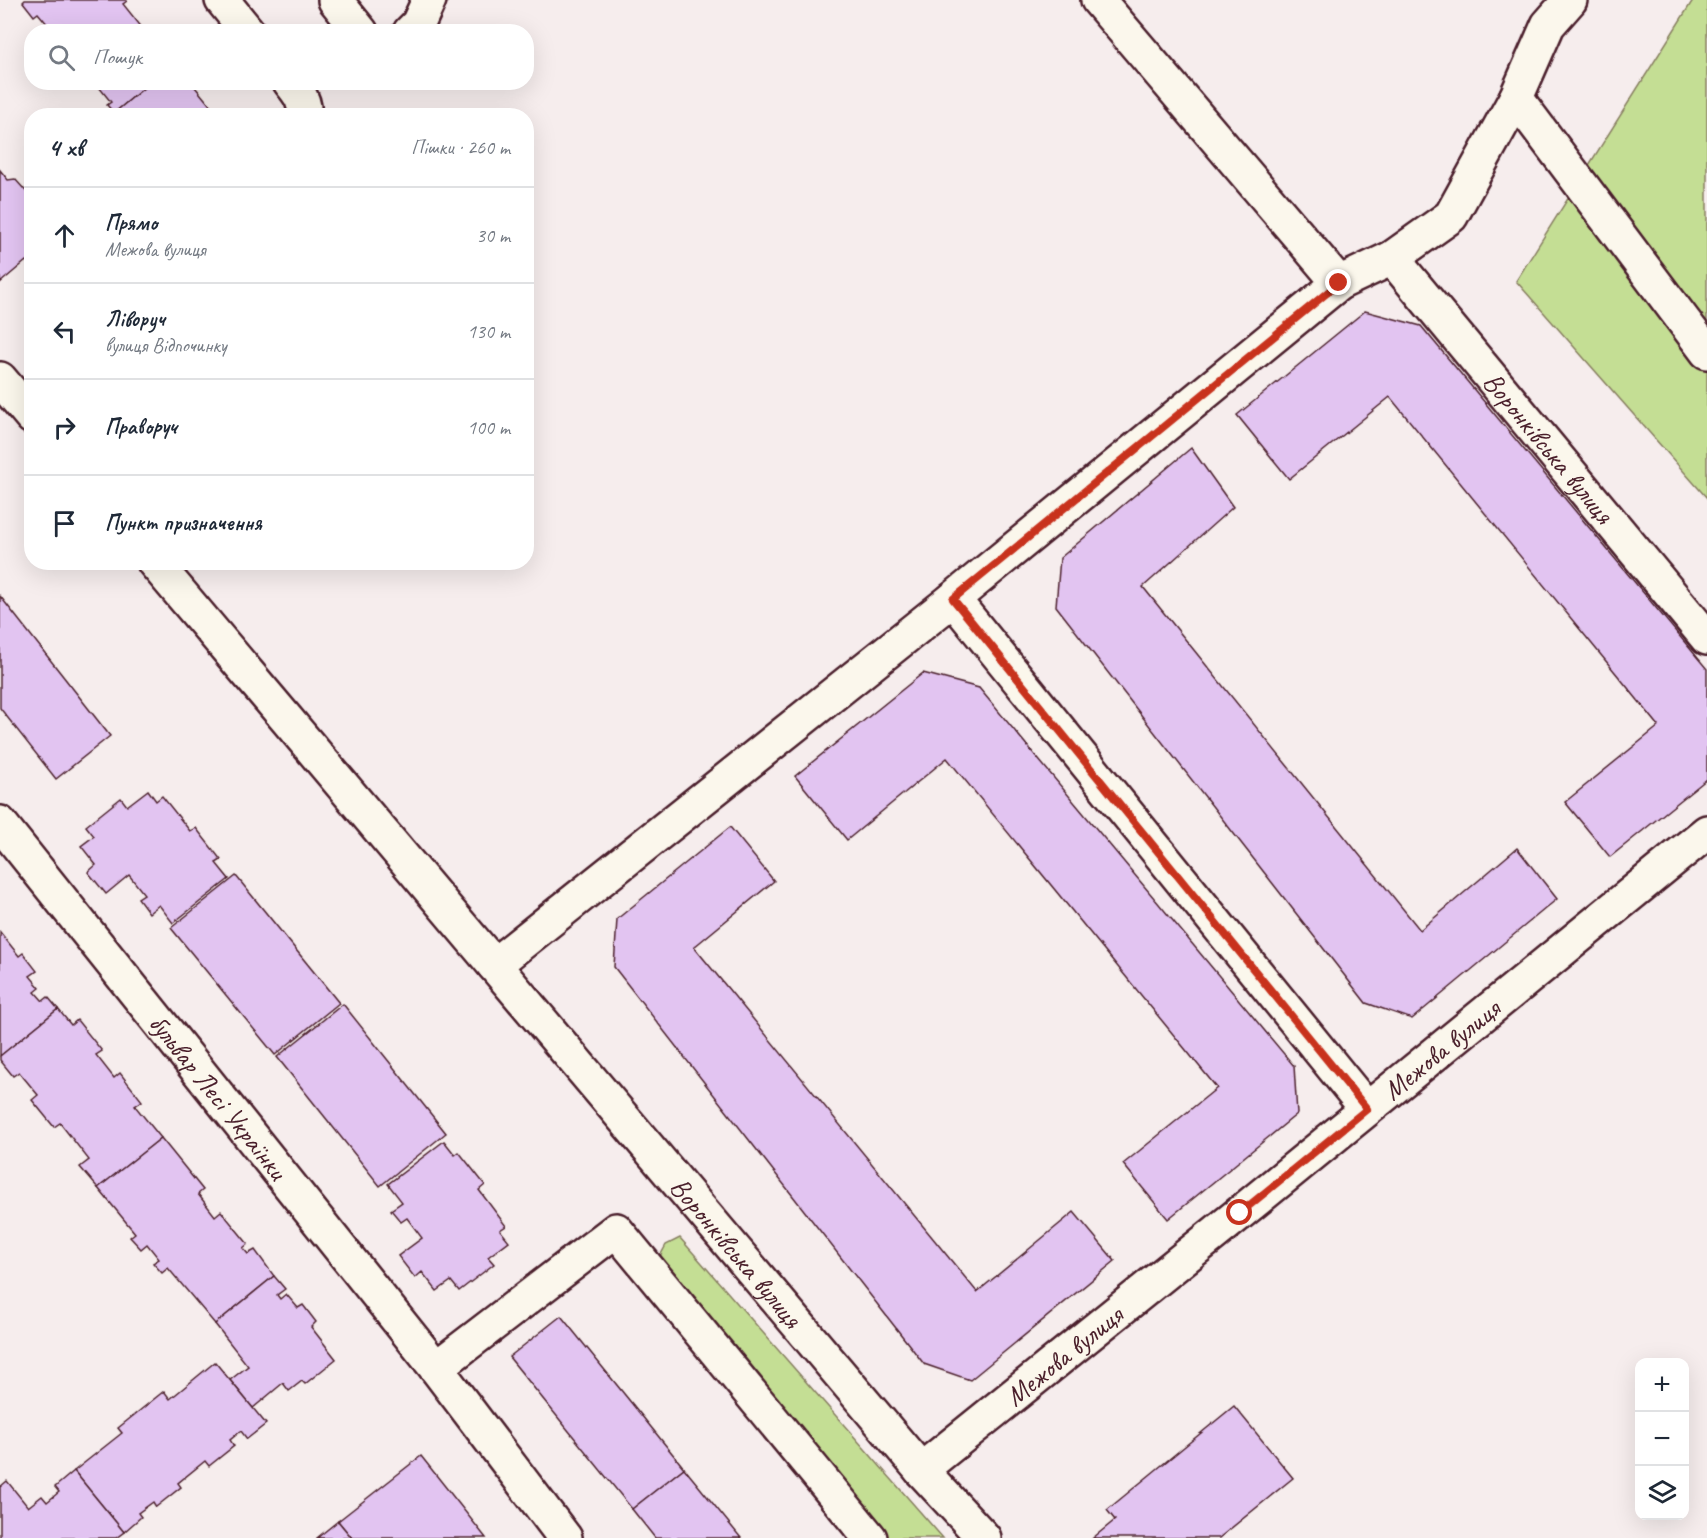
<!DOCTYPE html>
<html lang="uk">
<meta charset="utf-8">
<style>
:root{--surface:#fff;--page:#f6f6f7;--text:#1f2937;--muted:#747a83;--line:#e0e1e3}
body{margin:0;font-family:Caveat,sans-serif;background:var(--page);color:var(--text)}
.controls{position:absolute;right:18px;bottom:18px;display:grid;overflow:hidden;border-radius:12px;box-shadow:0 6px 24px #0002}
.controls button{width:54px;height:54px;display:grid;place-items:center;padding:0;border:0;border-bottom:2px solid var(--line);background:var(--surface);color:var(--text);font:30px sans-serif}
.stop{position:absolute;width:18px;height:18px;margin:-14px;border:4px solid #c8321e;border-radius:50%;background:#fff}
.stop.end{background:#c8321e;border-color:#fff;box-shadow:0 2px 6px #0008}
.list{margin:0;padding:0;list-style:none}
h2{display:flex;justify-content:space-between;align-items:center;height:78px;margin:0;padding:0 24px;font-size:26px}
h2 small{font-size:20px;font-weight:400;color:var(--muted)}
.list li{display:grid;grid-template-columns:39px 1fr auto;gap:18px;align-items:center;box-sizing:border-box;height:96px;padding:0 24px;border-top:2px solid var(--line)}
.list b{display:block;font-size:22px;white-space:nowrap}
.list p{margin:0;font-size:20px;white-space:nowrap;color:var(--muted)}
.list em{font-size:20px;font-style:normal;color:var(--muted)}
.icon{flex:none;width:33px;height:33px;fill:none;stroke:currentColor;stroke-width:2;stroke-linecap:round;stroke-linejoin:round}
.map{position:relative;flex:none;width:1707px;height:1538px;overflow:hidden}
.search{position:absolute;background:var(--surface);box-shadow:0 6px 24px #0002;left:24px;top:24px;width:510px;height:66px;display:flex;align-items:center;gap:15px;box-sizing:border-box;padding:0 21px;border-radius:24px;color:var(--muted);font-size:22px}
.panel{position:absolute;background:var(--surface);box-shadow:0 6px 24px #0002;left:24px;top:108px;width:510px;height:462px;border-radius:24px}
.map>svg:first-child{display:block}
</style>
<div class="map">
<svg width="1707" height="1538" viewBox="0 0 1707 1538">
<rect width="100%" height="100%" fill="#f6eded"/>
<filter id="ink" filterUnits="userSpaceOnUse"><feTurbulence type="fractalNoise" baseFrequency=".0167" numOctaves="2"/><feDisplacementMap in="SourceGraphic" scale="12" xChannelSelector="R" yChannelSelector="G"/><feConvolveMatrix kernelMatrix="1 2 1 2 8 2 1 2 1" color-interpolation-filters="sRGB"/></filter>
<g filter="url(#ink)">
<g fill="#c4de94" stroke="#877e60" stroke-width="1.5">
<path d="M 1693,0 L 1707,0 L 1707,498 L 1516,281 Z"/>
<path d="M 680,1238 L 943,1538 L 883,1538 L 659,1258 L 666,1245 Z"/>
</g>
<g fill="#e2c4f1" stroke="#4a1f2b" stroke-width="1.5">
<path d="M 25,0 L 126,0 L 127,1 L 123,4 L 143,29 L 146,27 L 150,32 L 54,32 L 38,13 L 34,16 L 23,2 Z"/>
<path d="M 95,82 L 151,82 L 114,113 L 107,105 L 111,102 Z"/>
<path d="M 151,82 L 191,82 L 213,109 L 205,116 L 117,116 L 114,113 Z"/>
<path d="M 0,170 L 8,180 L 15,179 L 32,198 L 32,267 L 26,261 L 0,283 Z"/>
<path d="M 1365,311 L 1421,326 L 1707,669 L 1707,779 L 1610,857 L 1565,802 L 1659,726 L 1390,397 L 1289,479 L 1237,415 Z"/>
<path d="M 1191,448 L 1233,507 L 1143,587 L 1420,930 L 1517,848 L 1557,899 L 1412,1019 L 1366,1003 L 1056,606 L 1060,558 Z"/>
<path d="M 0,596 L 110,736 L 56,779 L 0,708 Z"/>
<path d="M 923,673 L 979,688 L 1294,1066 L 1297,1114 L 1168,1219 L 1123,1164 L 1217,1088 L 947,758 L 847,840 L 795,776 Z"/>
<path d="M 148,790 L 156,801 L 162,796 L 190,831 L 196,828 L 221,860 L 216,863 L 229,879 L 173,923 L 159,905 L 149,913 L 138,898 L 144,894 L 129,875 L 106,894 L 88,872 L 96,865 L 81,846 L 94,836 L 86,826 L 121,798 L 127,806 Z"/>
<path d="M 730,827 L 774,881 L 694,947 L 977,1292 L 1074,1212 L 1115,1261 L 970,1380 L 924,1364 L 614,967 L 617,919 Z"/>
<path d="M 236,876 L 339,1003 L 275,1055 L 171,928 Z"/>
<path d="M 0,932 L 19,956 L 23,953 L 37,971 L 30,976 L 40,988 L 35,992 L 43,1001 L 48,997 L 58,1009 L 0,1056 Z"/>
<path d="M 343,1004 L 446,1133 L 380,1186 L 277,1057 Z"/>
<path d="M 58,1009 L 71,1025 L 77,1020 L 102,1051 L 96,1055 L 114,1078 L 120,1073 L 142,1101 L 135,1106 L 161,1138 L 98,1188 L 80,1167 L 89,1160 L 60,1123 L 54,1127 L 32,1100 L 38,1095 L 19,1072 L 13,1076 L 0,1060 L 0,1056 Z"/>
<path d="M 161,1138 L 203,1190 L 198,1194 L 215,1216 L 221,1211 L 248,1244 L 243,1248 L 248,1254 L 255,1250 L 274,1276 L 215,1324 L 168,1268 L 162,1273 L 153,1263 L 159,1259 L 147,1244 L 141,1249 L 130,1237 L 135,1233 L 98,1188 Z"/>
<path d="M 444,1141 L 455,1155 L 459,1152 L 485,1185 L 479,1190 L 506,1226 L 500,1230 L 509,1241 L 488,1257 L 494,1264 L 459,1291 L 451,1281 L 437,1291 L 422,1272 L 415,1278 L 398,1256 L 422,1238 L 407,1218 L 401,1222 L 391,1210 L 402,1202 L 388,1184 Z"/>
<path d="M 274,1276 L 285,1289 L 277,1295 L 280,1299 L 286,1294 L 298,1308 L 303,1305 L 316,1322 L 311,1327 L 336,1359 L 305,1384 L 302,1381 L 289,1391 L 283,1383 L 253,1408 L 230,1380 L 248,1366 L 215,1324 Z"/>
<path d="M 561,1316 L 684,1468 L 632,1509 L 509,1357 Z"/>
<path d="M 215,1362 L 266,1424 L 247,1439 L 241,1431 L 230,1440 L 234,1446 L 209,1466 L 205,1461 L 178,1483 L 181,1487 L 156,1507 L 153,1502 L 138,1513 L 141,1517 L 124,1532 L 74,1471 L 122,1433 L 118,1428 L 164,1391 L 170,1399 Z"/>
<path d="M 1234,1406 L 1293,1478 L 1219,1538 L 1093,1538 L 1115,1520 L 1107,1510 Z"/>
<path d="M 421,1456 L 486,1538 L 352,1538 L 338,1521 Z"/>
<path d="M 684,1468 L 741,1538 L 655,1538 L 632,1509 Z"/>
<path d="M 74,1471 L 124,1532 L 116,1538 L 0,1538 L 0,1487 L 7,1481 L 28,1507 L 42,1496 L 47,1502 L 59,1492 L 55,1487 Z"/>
<path d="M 338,1521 L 352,1538 L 317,1538 Z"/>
</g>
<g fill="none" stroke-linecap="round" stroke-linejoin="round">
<g stroke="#4a1f2b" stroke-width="38">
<g id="minor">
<path d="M 222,0 L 248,32"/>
<path d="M 335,0 L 361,32"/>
<path d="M 410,32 L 418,24 L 429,0"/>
<path d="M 290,82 C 299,93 306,102 304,116"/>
<path d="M 1516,98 L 1707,352"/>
<path id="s1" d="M 1392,258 L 1707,638"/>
<path d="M 1339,283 L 1392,258 L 1451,216 L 1516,98 L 1548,25 L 1570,0"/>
<path d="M 0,379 L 32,417"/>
<path d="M 154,562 L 494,965 L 953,599 L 1339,283 L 1098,0"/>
<path d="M 953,599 L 1367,1109"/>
<path id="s2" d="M 0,823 L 436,1368"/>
<path id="s3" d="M 494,965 L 921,1470 L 984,1538"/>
<path id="s4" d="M 921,1470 L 1240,1213 L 1707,832"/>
<path d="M 565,1538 L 436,1368 L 616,1230 L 870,1538"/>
</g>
</g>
<use href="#minor" stroke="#fbf7ec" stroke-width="33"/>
</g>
</g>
<g fill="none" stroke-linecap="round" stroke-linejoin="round" filter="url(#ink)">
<path stroke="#c8321e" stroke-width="8" d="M 1240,1213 L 1367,1109 L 953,599 L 1339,283"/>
</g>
<g text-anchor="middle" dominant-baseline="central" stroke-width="5" stroke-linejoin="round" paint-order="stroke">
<g font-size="28" fill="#4a1f2b" stroke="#fbf7ec">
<text stroke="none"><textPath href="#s1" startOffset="246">Воронківська вулиця</textPath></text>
<text stroke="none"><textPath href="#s4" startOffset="669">Межова вулиця</textPath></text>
<text stroke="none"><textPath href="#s2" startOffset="350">бульвар Лесі Українки</textPath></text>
<text stroke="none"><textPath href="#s3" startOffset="376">Воронківська вулиця</textPath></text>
<text stroke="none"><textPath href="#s4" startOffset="183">Межова вулиця</textPath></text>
</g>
</g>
</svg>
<div class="controls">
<button>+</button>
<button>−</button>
<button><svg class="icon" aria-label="layers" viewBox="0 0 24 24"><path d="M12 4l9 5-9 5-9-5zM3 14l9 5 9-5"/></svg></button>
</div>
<div class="stop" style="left:1240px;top:1213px"></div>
<div class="stop end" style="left:1339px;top:283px"></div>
<div class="search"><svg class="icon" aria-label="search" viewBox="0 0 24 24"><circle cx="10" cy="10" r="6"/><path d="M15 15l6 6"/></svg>Пошук</div>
<section class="panel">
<h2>4 хв<small>Пішки · 260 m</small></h2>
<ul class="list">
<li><svg class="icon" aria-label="ahead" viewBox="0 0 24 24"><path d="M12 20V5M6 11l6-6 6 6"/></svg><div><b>Прямо</b><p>Межова вулиця</p></div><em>30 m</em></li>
<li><svg class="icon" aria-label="left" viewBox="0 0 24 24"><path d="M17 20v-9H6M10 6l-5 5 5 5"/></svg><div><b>Ліворуч</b><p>вулиця Відпочинку</p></div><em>130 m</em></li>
<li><svg class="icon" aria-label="right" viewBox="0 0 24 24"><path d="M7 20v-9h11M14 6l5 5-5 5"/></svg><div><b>Праворуч</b></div><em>100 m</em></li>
<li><svg class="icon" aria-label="arrive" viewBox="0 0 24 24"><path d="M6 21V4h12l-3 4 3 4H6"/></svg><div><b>Пункт призначення</b></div></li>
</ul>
</section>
</div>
